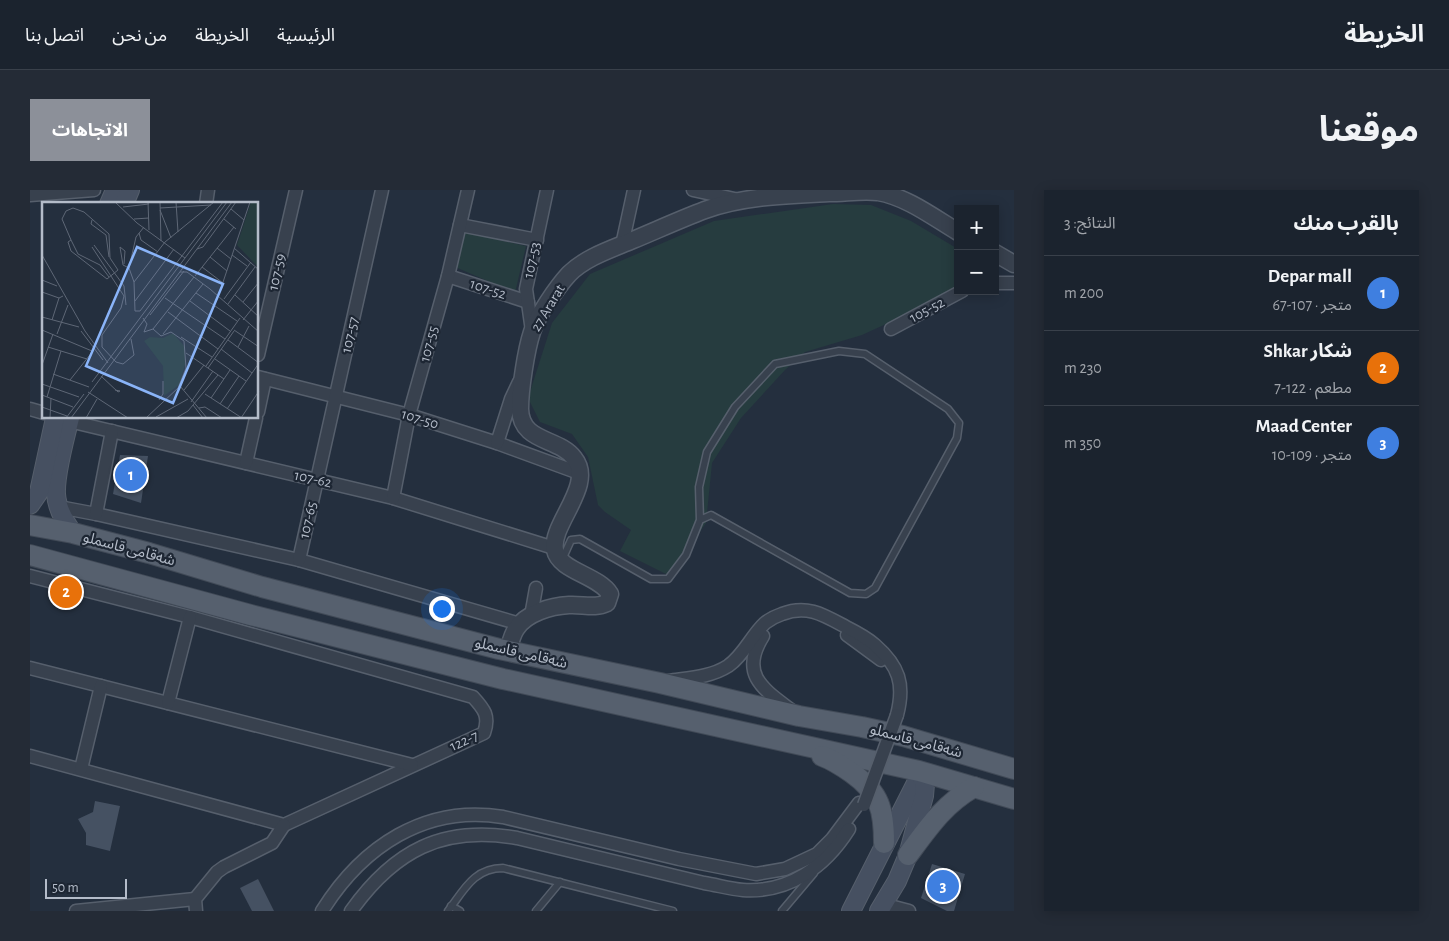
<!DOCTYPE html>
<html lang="ar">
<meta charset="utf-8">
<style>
:root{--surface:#1b232e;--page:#242b36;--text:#f1f3f6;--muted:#a0a4aa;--line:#39404a;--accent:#8c9099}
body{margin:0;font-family:"Alegreya Sans","Noto Sans Arabic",sans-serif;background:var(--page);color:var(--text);direction:rtl}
.controls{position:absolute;right:15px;top:15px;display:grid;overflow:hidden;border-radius:0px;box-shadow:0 2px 12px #0003}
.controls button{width:45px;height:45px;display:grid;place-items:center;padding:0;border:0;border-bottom:1px solid var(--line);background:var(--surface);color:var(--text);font:25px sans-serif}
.scale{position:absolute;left:15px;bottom:12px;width:82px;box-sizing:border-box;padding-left:5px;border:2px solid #b4bcc9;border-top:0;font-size:14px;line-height:18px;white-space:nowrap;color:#b4bcc9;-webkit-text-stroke:4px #1d2633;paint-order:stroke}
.you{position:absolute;left:411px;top:418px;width:18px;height:18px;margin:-12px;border:4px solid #fff;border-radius:50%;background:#1a73e8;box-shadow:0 0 0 8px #1a73e833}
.badge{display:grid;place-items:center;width:32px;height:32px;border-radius:50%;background:var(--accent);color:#fff;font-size:16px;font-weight:700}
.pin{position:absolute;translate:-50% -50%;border:2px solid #fff;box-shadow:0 1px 5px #0006}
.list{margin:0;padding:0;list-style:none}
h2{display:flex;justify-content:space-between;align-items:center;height:65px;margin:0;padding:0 20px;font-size:21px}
h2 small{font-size:16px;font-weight:400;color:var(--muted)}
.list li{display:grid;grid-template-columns:32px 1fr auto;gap:15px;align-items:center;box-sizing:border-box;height:75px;padding:0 20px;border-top:1px solid var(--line)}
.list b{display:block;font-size:19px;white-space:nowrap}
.list p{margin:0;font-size:16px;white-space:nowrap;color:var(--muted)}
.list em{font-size:16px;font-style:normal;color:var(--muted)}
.map{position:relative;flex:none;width:984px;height:721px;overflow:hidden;direction:ltr;border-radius:0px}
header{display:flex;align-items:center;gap:30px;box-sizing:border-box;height:70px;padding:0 25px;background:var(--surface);border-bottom:1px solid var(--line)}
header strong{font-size:24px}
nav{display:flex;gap:28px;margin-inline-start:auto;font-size:18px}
.intro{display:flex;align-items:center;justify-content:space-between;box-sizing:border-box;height:120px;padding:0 30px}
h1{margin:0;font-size:35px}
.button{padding:12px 22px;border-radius:0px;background:var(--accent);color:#fff;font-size:18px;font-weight:700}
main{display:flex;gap:30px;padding:0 30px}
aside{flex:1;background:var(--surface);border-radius:0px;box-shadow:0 2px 12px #0003}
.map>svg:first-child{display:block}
</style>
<header>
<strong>الخريطة</strong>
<nav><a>الرئيسية</a><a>الخريطة</a><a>من نحن</a><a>اتصل بنا</a></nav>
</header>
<div class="intro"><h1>موقعنا</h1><a class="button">الاتجاهات</a></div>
<main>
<aside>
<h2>بالقرب منك<small>النتائج: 3</small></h2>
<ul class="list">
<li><span class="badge" style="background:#3f7fe0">1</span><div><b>Depar mall</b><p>متجر · 107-67</p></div><em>200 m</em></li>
<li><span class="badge" style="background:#e8710a">2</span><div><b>شکار Shkar</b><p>مطعم · 122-7</p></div><em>230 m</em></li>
<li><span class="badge" style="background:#3f7fe0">3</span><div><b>Maad Center</b><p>متجر · 109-10</p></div><em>350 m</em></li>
</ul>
</aside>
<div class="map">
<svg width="984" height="721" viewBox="0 0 984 721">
<rect width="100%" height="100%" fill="#242f3e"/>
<g fill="#263c3f">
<path d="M 803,14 L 841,15 L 881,31 L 928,59 L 928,101 L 832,145 L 775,162 L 755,180 L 711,228 L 682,273 L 676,333 L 640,386 L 590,361 L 601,340 L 575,322 L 568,315 L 558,267 L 542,244 L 510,232 L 498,208 L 522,133 L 560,84 L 684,31 Z"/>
<path d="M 433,42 L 496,56 L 485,103 L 423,76 Z"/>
</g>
<g fill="#455162">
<path d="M 90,265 L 118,266 L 111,313 L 83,304 Z"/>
<path d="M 65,611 L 90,616 L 80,661 L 56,655 L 56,643 L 48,629 L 63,622 Z"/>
<path d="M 902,674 L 935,684 L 924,721 L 917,721 L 891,708 Z"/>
<path d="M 228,689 L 244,721 L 222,721 L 210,698 Z"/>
</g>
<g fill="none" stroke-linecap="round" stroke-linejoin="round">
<g stroke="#565f6c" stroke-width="9">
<g id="service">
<path d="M 532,370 L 541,350 L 550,349 L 621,389 L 638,389 L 656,365 L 670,330 L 681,325 L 820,403 L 836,404 L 845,398 L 927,248 L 929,233 L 918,219 L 835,164 L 809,161 L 745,174 L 705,217 L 677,262 L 669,297 L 670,330"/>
<path d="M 421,716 L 430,721"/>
<path d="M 418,721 C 434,700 444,678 473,678 L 643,721"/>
<path d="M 506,721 L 530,692"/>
<path d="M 752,721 L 784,683"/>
</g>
</g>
<g stroke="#565f6c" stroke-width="15">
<g id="minor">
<path d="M 663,0 L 709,10"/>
<path d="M 0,5 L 64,0"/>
<path d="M 176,14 L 178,0"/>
<path d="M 430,35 L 507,50"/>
<path d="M 592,55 L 604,0"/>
<path d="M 418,86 L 498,112"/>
<path d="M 965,93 L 984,93"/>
<path d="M 861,139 L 932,101"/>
<path d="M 502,141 L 496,99 L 517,0"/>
<path d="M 228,165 L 266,0"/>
<path d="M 228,187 L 379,225 L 467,253 L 549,283"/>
<path d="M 0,219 L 14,223"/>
<path d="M 228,222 L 235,189"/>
<path d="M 39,231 L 363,308 L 524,358"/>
<path d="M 467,253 L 481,209 L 489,192"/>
<path d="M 216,273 L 226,228"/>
<path d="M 363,308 L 379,225 L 418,86 L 438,0"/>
<path d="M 29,317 L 66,324 L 269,370 L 490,434"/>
<path d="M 66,324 L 82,241"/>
<path d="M 269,370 L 352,0"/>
<path d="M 0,386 L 160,427 L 443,507 C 454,519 460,526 454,543 L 254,635 L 0,566"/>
<path d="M 501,426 L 506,398"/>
<path d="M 817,445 L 851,470"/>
<path d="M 733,446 C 709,484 733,499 761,520"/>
<path d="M 0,478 L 382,575"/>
<path d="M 639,491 C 659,488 681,487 698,476 C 714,465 721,446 735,433 C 740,429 746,426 752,424 C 777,414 794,425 816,437 C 826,442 836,447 845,455 C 869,476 875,494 867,525"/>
<path d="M 138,513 L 160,427"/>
<path d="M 51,579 L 71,496"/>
<path d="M 860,716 L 879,721"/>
<path d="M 46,721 L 165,709"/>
<path d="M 166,721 L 165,709 L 187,682 L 194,677 L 242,653 L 254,635"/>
<path d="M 292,721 C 332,657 395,614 473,627 L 649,669 L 726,684 L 755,679 L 787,664 L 802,649 L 829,613"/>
<path d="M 321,721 C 364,661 412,635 487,648 L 674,693 C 687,695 700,699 713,700 C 759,703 795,677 819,639"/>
</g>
</g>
<g stroke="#565f6c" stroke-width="19">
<g id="tertiary">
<path d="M 965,63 L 984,74"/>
<path d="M 478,461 C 480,454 482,445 486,439 C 496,423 521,416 539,415 C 552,414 565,419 577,413 L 580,404 C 568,385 529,381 525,360 C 520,334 566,295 544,268 C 528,247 491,253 490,219 C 490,200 496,160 502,142 C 507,126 527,97 539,84 C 556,67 582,59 603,50 C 627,40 651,29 675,20 C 714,6 758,5 799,3 C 815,3 833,0 848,2 C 877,7 903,27 928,42"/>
</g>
</g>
<g stroke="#565f6c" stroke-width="20">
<g id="secondary">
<path d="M 79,14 L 85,0"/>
<path d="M 94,14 L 100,0"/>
<path d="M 40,228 C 35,247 25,285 26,304 C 27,319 34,331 43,343"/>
<path d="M 0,315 L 9,302 L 25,228"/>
<path d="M 821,721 L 886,593 L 889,581"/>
<path d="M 849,721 L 867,691 L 878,665 L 894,606 L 895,594 L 889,582"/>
</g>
</g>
<g stroke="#414a57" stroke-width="22">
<g id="primary">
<path d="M 0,335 L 43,343 L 119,363 L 232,397 L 469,459 L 630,493 L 769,526 L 832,537 L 873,546 L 984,579"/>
<path d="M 0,365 L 221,425 L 473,489 L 889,581 L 984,609"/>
<path d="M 792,566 C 803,570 812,576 822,583 C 850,603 854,620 854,653"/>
<path d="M 878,665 C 898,638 914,614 944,597"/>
</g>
</g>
<use href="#service" stroke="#38414e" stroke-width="6"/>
<use href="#minor" stroke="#38414e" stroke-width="12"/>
<use href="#tertiary" stroke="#38414e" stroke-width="16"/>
<use href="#secondary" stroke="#465061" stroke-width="18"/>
<use href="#primary" stroke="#56606e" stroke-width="20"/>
<g stroke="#565f6c" stroke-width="15" stroke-linecap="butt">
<path id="minor-bridge" d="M 834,615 L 867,525"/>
</g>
<use href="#minor-bridge" stroke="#38414e" stroke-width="12"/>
</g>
<g text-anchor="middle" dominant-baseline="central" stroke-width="4.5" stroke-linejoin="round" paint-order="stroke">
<g font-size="15" fill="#b4bcc9" stroke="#1d2633">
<text transform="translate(502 70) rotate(-78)">107-53</text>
<text transform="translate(247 82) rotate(-77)">107-59</text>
<text transform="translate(458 99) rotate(18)">107-52</text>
<text transform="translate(518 118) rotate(-59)">27 Ararat</text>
<text transform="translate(897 120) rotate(-28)">105-52</text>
<text transform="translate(320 145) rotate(-77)">107-57</text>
<text transform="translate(399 154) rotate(-75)">107-55</text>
<text transform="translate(390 229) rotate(17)">107-50</text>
<text transform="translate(283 289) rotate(13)">107-62</text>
<text transform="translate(278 330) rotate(-77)">107-65</text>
<text transform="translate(99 359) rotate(15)">شەقامی قاسملو</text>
<text transform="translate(491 463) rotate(13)">شەقامی قاسملو</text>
<text transform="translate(434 551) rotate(-25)">122-7</text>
<text transform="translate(886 551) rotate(15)">شەقامی قاسملو</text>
</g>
</g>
<g transform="translate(12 12)">
<rect width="216" height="216" fill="#242f3e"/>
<path d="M 209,0 L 216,0 L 216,65 L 195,43 ZM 131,131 L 143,145 L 143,163 L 137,183 L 122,194 L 121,164 L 102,139 L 108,135 L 121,136 Z" fill="#263c3f"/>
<path fill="none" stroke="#5e6776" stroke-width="1" d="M 73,0 L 95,21 L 143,56M 106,0 L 107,28M 118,0 L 119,39M 134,0 L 136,30M 172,0 L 123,40 L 92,80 L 93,109 L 98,109 L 181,0M 81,5 L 107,2M 31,6 L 42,10 L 67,32 L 68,56 L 76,68 L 65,77 L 29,49 L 26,40 L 29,38 L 20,17 L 24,9 ZM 118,6 L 169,3M 189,7 L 202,18M 118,8 L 129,36M 92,17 L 107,16M 182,17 L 194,27M 50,18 L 49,22 L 64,33 L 67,55M 97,31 L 99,38 L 116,50M 29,38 L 36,52 L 58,63 L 67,75M 52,43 L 82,84 L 84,103M 50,45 L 82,94 L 79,106 L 60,133 L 60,145 L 74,160 L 81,162 L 92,153 L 89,137M 78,45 L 81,63 L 87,66 L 92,80M 78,45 L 83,49 L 82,62M 175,46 L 189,57M 192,46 L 217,68M 155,47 L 161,45 L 194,0M 0,53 L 43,129 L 66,161M 190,53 L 205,64M 168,55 L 185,69M 160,65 L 181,81M 87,66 L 94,35 L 102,25M 138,70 L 145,70 L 168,87 L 217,130M 153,74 L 192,25M 0,78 L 15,84M 0,90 L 17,96M 154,91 L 195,119M 177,92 L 208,0M 193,93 L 217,115M 123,96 L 183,137M 182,97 L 209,60M 93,99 L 132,47M 148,99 L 188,129M 201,100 L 217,80M 186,102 L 213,65M 126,110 L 176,147M 108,113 L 142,69M 0,115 L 37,125M 101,116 L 105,122 L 102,130 L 111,127 L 119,134M 10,118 L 17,96 L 21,94M 201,118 L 217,98M 111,127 L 152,75M 0,128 L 50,149M 192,128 L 217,145M 39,129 L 61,158M 15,132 L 26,103M 121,132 L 161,82M 139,135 L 170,155M 186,138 L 217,161M 6,145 L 45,157M 196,145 L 207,124M 179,147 L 210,171M 144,151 L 182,177M 173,157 L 204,179M 0,163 L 11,132M 164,164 L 198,116M 166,166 L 192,129M 11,172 L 47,185M 59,174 L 76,190 L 78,189 L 73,188M 28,178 L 51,149M 50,180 L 185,0M 0,182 L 37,195M 138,184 L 165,216M 142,188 L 162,163M 46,190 L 86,216M 163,192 L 200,216M 0,193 L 31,205M 5,195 L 19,149M 169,196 L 188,168M 117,198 L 121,192 L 121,179M 149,200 L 171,169M 178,202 L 197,174M 151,203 L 161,216M 0,205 L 25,214M 157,206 L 163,205 L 180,216M 185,207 L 217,161M 114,215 L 146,197M 8,216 L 9,196M 24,216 L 42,192M 29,216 L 190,0M 44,216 L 55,197M 104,216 L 136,186 L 144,166 L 142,139 L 129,130 L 119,134M 134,216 L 146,209 L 176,173M 199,216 L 217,189"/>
<path fill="#8ab4f8" fill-opacity="0.15" stroke="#8ab4f8" stroke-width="2.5" d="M 95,45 L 181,82 L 131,201 L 44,164 Z"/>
<rect width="216" height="216" fill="none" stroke="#b4bcc9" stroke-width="2.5"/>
</g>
</svg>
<div class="controls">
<button>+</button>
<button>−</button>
</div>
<div class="scale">50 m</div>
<div class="you"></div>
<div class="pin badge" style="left:101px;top:285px;background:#3f7fe0">1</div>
<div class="pin badge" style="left:36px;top:402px;background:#e8710a">2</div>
<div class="pin badge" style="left:913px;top:696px;background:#3f7fe0">3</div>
</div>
</main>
